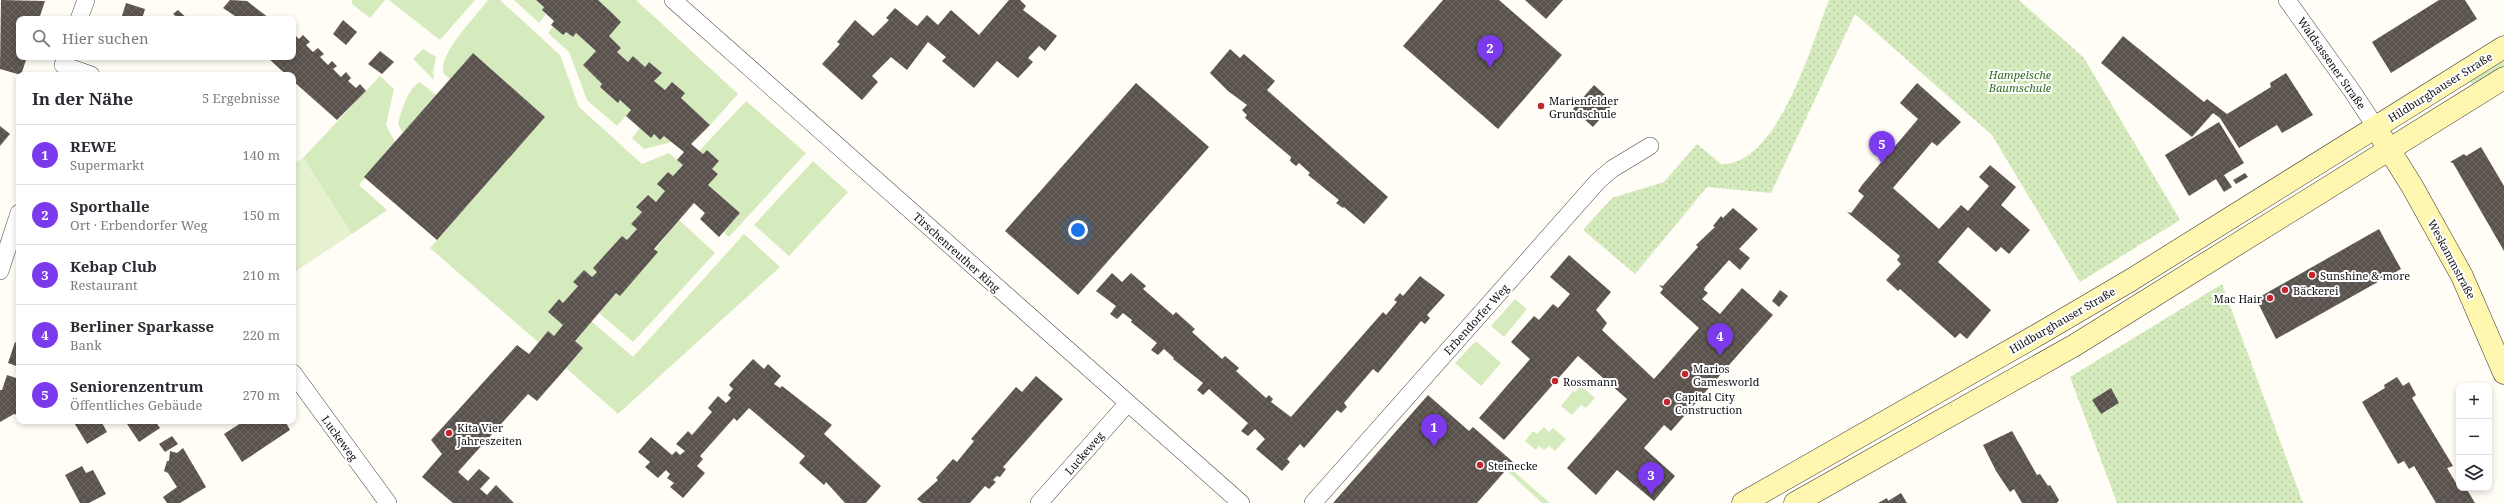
<!DOCTYPE html>
<html lang="de">
<meta charset="utf-8">
<style>
:root{--surface:#fff;--page:#f7f7f7;--text:#2b2b33;--muted:#7c7c81;--line:#e1e1e2;--accent:#7c3aed}
body{margin:0;font-family:"Noto Serif",serif;background:var(--page);color:var(--text)}
.controls{position:absolute;right:12px;bottom:12px;display:grid;overflow:hidden;border-radius:8px;box-shadow:0 2px 6px #0003}
.controls button{width:36px;height:36px;display:grid;place-items:center;padding:0;border:0;border-bottom:1px solid var(--line);background:var(--surface);color:var(--text);font:20px sans-serif}
.you{position:absolute;left:1078px;top:230px;width:14px;height:14px;margin:-10px;border:3px solid #fff;border-radius:50%;background:#1a73e8;box-shadow:0 0 0 6px #1a73e833}
.badge{display:grid;place-items:center;width:26px;height:26px;border-radius:50%;background:var(--accent);color:#fff;font-size:13px;font-weight:700}
.pin{position:absolute;translate:-50% -33px;filter:drop-shadow(0 1px 2px #0008)}
.pin::after{content:'';position:absolute;top:21px;width:14px;height:12px;background:inherit;clip-path:polygon(0 0,100% 0,50% 100%)}
.list{margin:0;padding:0;list-style:none}
h2{display:flex;justify-content:space-between;align-items:center;height:52px;margin:0;padding:0 16px;font-size:17px}
h2 small{font-size:13px;font-weight:400;color:var(--muted)}
.list li{display:grid;grid-template-columns:26px 1fr auto;gap:12px;align-items:center;box-sizing:border-box;height:60px;padding:0 16px;border-top:1px solid var(--line)}
.list b{display:block;font-size:15px;white-space:nowrap}
.list p{margin:0;font-size:13px;white-space:nowrap;color:var(--muted)}
.list em{font-size:13px;font-style:normal;color:var(--muted)}
.icon{flex:none;width:22px;height:22px;fill:none;stroke:currentColor;stroke-width:2;stroke-linecap:round;stroke-linejoin:round}
.map{position:relative;flex:none;width:2504px;height:503px;overflow:hidden}
.search{position:absolute;background:var(--surface);box-shadow:0 2px 6px #0003;left:16px;top:16px;width:280px;height:44px;display:flex;align-items:center;gap:10px;box-sizing:border-box;padding:0 14px;border-radius:8px;color:var(--muted);font-size:15px}
.panel{position:absolute;background:var(--surface);box-shadow:0 2px 6px #0003;left:16px;top:72px;width:280px;height:352px;border-radius:8px}
.map>svg:first-child{display:block}
</style>
<div class="map">
<svg width="2504" height="503" viewBox="0 0 2504 503">
<defs>
<pattern id="park-dots" width="8" height="8" patternUnits="userSpaceOnUse"><rect width="8" height="8" fill="#d5ebbd"/><path d="M2 2h.1M6 6h.1" fill="none" stroke="#b6c8a1" stroke-width="1.8" stroke-linecap="round"/></pattern>
<pattern id="building-cross-hatch" width="8" height="8" patternUnits="userSpaceOnUse"><rect width="8" height="8" fill="#5a524d"/><path d="M0 0l8 8M0 8l8-8" fill="none" stroke="#6d6662"/></pattern>
</defs>
<rect width="100%" height="100%" fill="#fffdf5"/>
<g fill="#d5ebbd">
<path d="M 352,0 L 385,0 L 370,18 L 352,4 Z"/>
<path d="M 389,0 L 475,0 L 440,40 Z"/>
<path d="M 488,0 L 500,0 L 560,55 L 579,107 L 642,164 L 669,153 L 683,165 L 673,176 L 668,172 L 658,184 L 665,191 L 656,202 L 648,195 L 637,207 L 642,212 L 631,224 L 637,229 L 627,240 L 622,236 L 592,277 L 584,270 L 573,282 L 578,286 L 563,303 L 559,299 L 548,312 L 563,325 L 554,336 L 548,332 L 538,342 L 430,248 L 545,117 L 473,53 L 450,79 L 444,74 C 436,56 477,15 488,0 Z"/>
<path d="M 514,0 L 536,0 L 544,7 L 542,10 L 546,14 L 539,23 Z"/>
<path d="M 598,0 L 636,0 L 738,94 L 710,125 L 681,98 L 684,93 L 673,82 L 665,90 L 654,81 L 661,73 L 649,62 L 645,67 L 633,56 L 628,62 L 617,52 L 621,48 L 609,36 L 612,13 Z"/>
<path d="M 553,27 L 563,35 L 566,32 L 573,37 L 576,33 L 596,51 L 584,65 L 618,102 L 620,100 L 631,110 L 617,126 L 587,100 L 569,52 L 548,33 Z"/>
<path d="M 423,49 L 436,57 L 433,72 L 434,80 L 413,59 Z"/>
<path d="M 2504,59 L 2504,66 L 2473,85 L 2470,80 Z"/>
<path d="M 380,76 L 394,89 L 386,125 L 395,142 L 359,185 L 387,210 L 352,234 L 303,158 Z"/>
<path d="M 420,82 L 436,95 L 403,133 L 398,124 C 401,111 408,88 420,82 Z"/>
<path d="M 746,101 L 806,153 L 729,237 L 724,232 L 740,213 L 708,185 L 718,174 L 712,169 L 719,161 L 707,150 L 703,154 L 699,151 Z"/>
<path d="M 640,128 L 651,138 L 654,134 L 660,140 L 664,136 L 672,142 L 644,149 L 632,138 Z"/>
<path d="M 813,161 L 848,192 L 789,256 L 754,225 Z"/>
<path d="M 679,220 L 715,253 L 633,342 L 599,313 L 616,293 L 620,296 C 641,271 658,244 679,220 Z"/>
<path d="M 744,234 L 780,267 L 618,414 L 566,368 L 583,348 L 575,341 L 591,321 L 633,357 Z"/>
<path d="M 1515,299 L 1527,309 L 1504,337 L 1491,326 Z"/>
<path d="M 1476,341 L 1501,363 L 1481,386 L 1455,363 Z"/>
<path d="M 1581,386 L 1595,398 L 1586,408 L 1581,405 L 1572,415 L 1561,406 L 1573,391 L 1575,392 Z"/>
<path d="M 1544,427 L 1549,432 L 1553,428 L 1566,439 L 1555,451 L 1549,446 L 1544,450 L 1539,446 L 1536,450 L 1525,441 L 1533,431 L 1537,434 Z"/>
<path d="M 1509,467 L 1550,503 L 1542,503 L 1506,470 Z"/>
</g>
<g fill="url(#park-dots)">
<path d="M 1829,0 L 2019,0 L 2084,58 L 2180,220 L 2080,282 L 1992,135 L 1855,14 L 1771,193 L 1707,187 L 1635,274 L 1583,230 L 1612,198 L 1664,182 L 1697,144 L 1721,164 C 1778,166 1812,43 1829,0 Z"/>
<path d="M 2222,284 L 2303,503 L 2117,503 L 2070,377 Z"/>
</g>
<path fill="#e6f2cf" d="M 303,158 L 352,234 L 293,273 L 293,164 Z"/>
<g fill="url(#building-cross-hatch)">
<path d="M 1,0 L 45,1 L 39,19 L 19,19 L 18,50 L 19,57 L 27,57 L 21,75 L 0,69 Z"/>
<path d="M 230,0 L 247,1 L 269,18 L 233,19 L 235,16 L 223,8 Z"/>
<path d="M 536,0 L 598,0 L 612,13 L 621,22 L 609,36 L 621,48 L 617,52 L 628,62 L 633,56 L 645,67 L 649,62 L 662,73 L 654,81 L 665,90 L 672,82 L 685,93 L 681,98 L 710,125 L 691,144 L 703,154 L 707,150 L 719,161 L 712,169 L 718,174 L 708,185 L 740,213 L 719,237 L 700,219 L 705,213 L 694,203 L 654,249 L 658,252 L 620,296 L 616,293 L 575,341 L 583,348 L 566,368 L 537,401 L 528,394 L 458,472 L 468,481 L 479,469 L 490,478 L 480,489 L 487,495 L 496,485 L 514,503 L 453,503 L 422,477 L 442,454 L 431,440 L 517,345 L 529,354 L 548,331 L 554,336 L 563,325 L 548,312 L 559,299 L 563,303 L 578,286 L 573,282 L 584,270 L 592,277 L 597,272 L 593,268 L 622,236 L 627,240 L 637,229 L 631,224 L 642,212 L 636,207 L 648,195 L 656,202 L 665,191 L 657,184 L 668,172 L 673,176 L 683,165 L 677,160 L 684,152 L 664,136 L 660,140 L 654,134 L 651,138 L 626,116 L 631,110 L 620,100 L 618,103 L 600,87 L 602,84 L 583,65 L 596,51 L 576,33 L 573,37 L 566,32 L 563,35 L 551,25 L 554,21 L 542,10 L 544,7 Z"/>
<path d="M 1009,0 L 1020,0 L 1026,6 L 1023,10 L 1057,36 L 1045,51 L 1039,46 L 1028,58 L 1033,62 L 1018,78 L 997,61 L 974,88 L 942,61 L 946,57 L 928,42 L 907,70 L 891,57 L 872,76 L 878,82 L 862,100 L 822,64 L 840,44 L 837,42 L 855,20 L 873,36 L 889,20 L 886,18 L 895,8 L 917,26 L 927,15 L 938,25 L 951,10 L 979,35 Z"/>
<path d="M 1443,0 L 1499,0 L 1562,55 L 1498,129 L 1403,46 Z"/>
<path d="M 1525,0 L 1563,0 L 1546,19 Z"/>
<path d="M 2439,0 L 2465,0 L 2477,19 L 2391,73 L 2372,42 Z"/>
<path d="M 126,3 L 145,9 L 142,19 L 121,19 Z"/>
<path d="M 178,10 L 188,19 L 179,19 L 173,14 Z"/>
<path d="M 343,20 L 357,32 L 346,45 L 333,34 Z"/>
<path d="M 293,33 L 299,39 L 303,35 L 310,42 L 306,45 L 313,52 L 318,48 L 324,54 L 320,57 L 328,65 L 332,61 L 337,66 L 333,69 L 341,77 L 346,72 L 351,78 L 348,81 L 356,88 L 360,84 L 366,91 L 337,120 L 293,81 L 293,75 L 287,75 L 281,70 L 268,58 L 293,57 Z"/>
<path d="M 2123,36 L 2204,102 L 2207,99 L 2227,114 L 2271,87 L 2270,83 L 2286,73 L 2313,115 L 2282,133 L 2277,125 L 2239,148 L 2220,118 L 2213,113 L 2192,137 L 2101,63 Z"/>
<path d="M 1230,49 L 1240,58 L 1244,54 L 1275,81 L 1267,90 L 1388,197 L 1364,224 L 1344,207 L 1343,208 L 1336,203 L 1339,200 L 1308,175 L 1310,173 L 1299,163 L 1296,166 L 1290,161 L 1291,157 L 1245,118 L 1247,115 L 1242,110 L 1247,105 L 1228,91 L 1210,73 Z"/>
<path d="M 380,51 L 394,62 L 382,74 L 368,64 Z"/>
<path d="M 473,53 L 545,117 L 437,240 L 364,177 Z"/>
<path d="M 1136,83 L 1209,147 L 1078,295 L 1005,231 Z"/>
<path d="M 1917,83 L 1961,122 L 1937,146 L 1932,142 L 1893,188 L 1939,229 L 1961,205 L 1968,211 L 1989,186 L 1979,177 L 1990,165 L 2016,187 L 2001,205 L 2030,230 L 2009,254 L 2001,247 L 1996,252 L 1968,227 L 1938,262 L 1991,310 L 1967,339 L 1960,333 L 1955,338 L 1900,289 L 1898,291 L 1886,280 L 1901,264 L 1897,260 L 1900,256 L 1847,212 L 1851,213 L 1864,196 L 1858,191 L 1862,185 L 1918,119 L 1900,103 Z"/>
<path d="M 1594,85 L 1614,103 L 1593,127 L 1573,109 Z"/>
<path d="M 2219,122 L 2244,163 L 2224,175 L 2232,187 L 2224,192 L 2216,179 L 2189,196 L 2165,155 Z"/>
<path d="M 0,126 L 10,134 L 0,146 Z"/>
<path d="M 2481,147 L 2504,186 L 2504,251 L 2453,163 L 2450,162 L 2464,154 L 2466,156 Z"/>
<path d="M 2245,173 L 2248,177 L 2236,184 L 2233,180 Z"/>
<path d="M 1733,208 L 1758,229 L 1739,249 L 1750,258 L 1740,270 L 1729,260 L 1705,287 L 1704,290 L 1708,293 L 1702,299 L 1720,314 L 1742,288 L 1773,315 L 1671,431 L 1664,425 L 1644,448 L 1675,476 L 1654,501 L 1617,470 L 1596,495 L 1567,468 L 1627,399 L 1578,356 L 1504,440 L 1479,418 L 1530,359 L 1511,342 L 1534,316 L 1539,320 L 1553,304 L 1558,308 L 1570,294 L 1550,277 L 1569,255 L 1611,292 L 1596,310 L 1607,323 L 1602,330 L 1654,379 L 1699,328 L 1660,293 L 1663,289 L 1659,285 L 1663,286 L 1698,247 L 1696,245 L 1715,227 L 1713,226 L 1721,216 L 1723,218 Z"/>
<path d="M 2379,229 L 2401,269 L 2276,339 L 2256,299 Z"/>
<path d="M 1112,273 L 1122,282 L 1131,273 L 1146,286 L 1143,289 L 1173,315 L 1176,312 L 1195,329 L 1192,332 L 1222,359 L 1225,356 L 1239,368 L 1236,371 L 1266,398 L 1269,395 L 1273,399 L 1271,402 L 1291,417 L 1383,312 L 1386,315 L 1397,302 L 1394,300 L 1400,293 L 1403,296 L 1420,276 L 1445,295 L 1427,315 L 1430,318 L 1425,324 L 1421,321 L 1378,373 L 1373,369 L 1344,403 L 1347,407 L 1341,413 L 1337,410 L 1304,448 L 1300,444 L 1287,459 L 1290,462 L 1282,471 L 1256,449 L 1265,439 L 1255,429 L 1248,436 L 1241,431 L 1248,423 L 1209,389 L 1203,395 L 1197,390 L 1203,383 L 1173,359 L 1174,358 L 1164,349 L 1158,355 L 1151,350 L 1157,343 L 1131,322 L 1132,320 L 1123,313 L 1117,319 L 1110,314 L 1116,306 L 1096,291 Z"/>
<path d="M 1780,290 L 1788,296 L 1779,307 L 1772,301 Z"/>
<path d="M 15,342 L 19,344 L 19,367 L 8,363 Z"/>
<path d="M 753,359 L 764,369 L 768,364 L 781,376 L 774,384 L 780,388 L 782,386 L 832,425 L 824,434 L 881,486 L 866,503 L 845,503 L 826,482 L 824,485 L 799,463 L 805,456 L 749,408 L 737,421 L 734,418 L 700,456 L 703,459 L 697,466 L 705,473 L 683,498 L 670,487 L 674,483 L 667,478 L 670,474 L 666,470 L 658,478 L 645,467 L 650,462 L 638,452 L 651,437 L 672,455 L 676,451 L 680,455 L 685,451 L 676,444 L 688,431 L 692,435 L 712,412 L 708,408 L 718,396 L 726,403 L 731,398 L 728,395 L 733,389 L 729,385 Z"/>
<path d="M 7,375 L 19,379 L 19,415 L 14,414 L 0,422 L 0,390 L 2,390 Z"/>
<path d="M 1036,376 L 1063,399 L 1003,467 L 1006,469 L 1000,477 L 997,476 L 993,480 L 996,482 L 989,489 L 985,486 L 970,503 L 922,503 L 917,499 L 938,480 L 936,478 L 953,459 L 957,462 L 974,441 L 971,439 L 1016,387 L 1022,392 Z"/>
<path d="M 2397,377 L 2403,386 L 2409,382 L 2416,395 L 2412,398 L 2453,466 L 2447,468 L 2459,488 L 2466,488 L 2475,503 L 2436,503 L 2414,466 L 2409,469 L 2404,461 L 2398,464 L 2362,402 L 2385,388 L 2384,385 Z"/>
<path d="M 2111,388 L 2119,403 L 2101,414 L 2092,400 Z"/>
<path d="M 1428,395 L 1469,431 L 1473,427 L 1513,462 L 1477,503 L 1333,503 Z"/>
<path d="M 73,421 L 101,421 L 107,432 L 87,444 Z"/>
<path d="M 125,421 L 155,421 L 160,428 L 139,442 Z"/>
<path d="M 244,421 L 285,421 L 290,430 L 242,462 L 224,434 Z"/>
<path d="M 2012,431 L 2037,475 L 2040,474 L 2048,486 L 2050,485 L 2059,500 L 2057,503 L 2022,503 L 2014,489 L 2010,492 L 1996,471 L 1983,445 Z"/>
<path d="M 172,436 L 178,444 L 165,452 L 159,444 Z"/>
<path d="M 183,448 L 206,487 L 180,503 L 167,503 L 163,497 L 177,487 L 168,473 L 164,471 L 167,461 L 169,461 L 170,451 L 177,453 Z"/>
<path d="M 82,466 L 86,473 L 93,470 L 106,494 L 89,503 L 80,503 L 65,475 Z"/>
<path d="M 1901,493 L 1907,503 L 1878,503 L 1887,498 L 1888,501 Z"/>
</g>
<g fill="none" stroke-linecap="round" stroke-linejoin="round">
<g stroke="#444" stroke-width="18">
<g id="street">
<path d="M 673,0 L 1241,503"/>
<path d="M 2287,0 L 2352,91 L 2375,126"/>
<path d="M 79,19 L 86,0"/>
<path d="M 63,65 L 91,75"/>
<path d="M 0,271 L 19,213"/>
<path d="M 293,373 L 388,503"/>
<path d="M 1039,503 L 1128,403"/>
<path d="M 1313,503 L 1598,181 L 1612,169 L 1650,146"/>
</g>
</g>
<g stroke="#333" stroke-width="23">
<g id="secondary">
<path d="M 2382,138 L 2412,186 L 2462,276 L 2504,373"/>
<path d="M 1743,503 L 2039,334 L 2131,280 L 2504,47"/>
<path d="M 1795,503 L 2075,345 L 2504,78"/>
</g>
</g>
<use href="#street" stroke="#fff" stroke-width="17"/>
<use href="#secondary" stroke="#fff6b0" stroke-width="22"/>
</g>
<g fill="#c4262e" stroke="#fff" stroke-width="1.5">
<circle cx="1541" cy="106" r="4"/>
<circle cx="2312" cy="275" r="4"/>
<circle cx="2285" cy="290" r="4"/>
<circle cx="2270" cy="298" r="4"/>
<circle cx="1685" cy="374" r="4"/>
<circle cx="1555" cy="381" r="4"/>
<circle cx="1667" cy="402" r="4"/>
<circle cx="449" cy="433" r="4"/>
<circle cx="1480" cy="465" r="4"/>
</g>
<g text-anchor="middle" dominant-baseline="central" stroke-width="4" stroke-linejoin="round" paint-order="stroke">
<g font-size="11" fill="#111" stroke="#fff">
<text transform="translate(2332 63) rotate(55)">Waldsassener Straße</text>
<text transform="translate(2440 87) rotate(-32)">Hildburghauser Straße</text>
<text transform="translate(957 252) rotate(42)">Tirschenreuther Ring</text>
<text transform="translate(2452 259) rotate(62)">Weskammstraße</text>
<text transform="translate(1476 319) rotate(-48)">Erbendorfer Weg</text>
<text transform="translate(2062 320) rotate(-30)">Hildburghauser Straße</text>
<text transform="translate(340 438) rotate(54)">Luckeweg</text>
<text transform="translate(1084 453) rotate(-49)">Luckeweg</text>
</g>
<g font-size="11" font-style="italic" fill="#2f6b1f" stroke="#fff">
<text x="2020" y="74">Hampelsche<tspan x="2020" dy="13">Baumschule</tspan></text>
</g>
<g font-size="11" fill="#111" stroke="#fff" text-anchor="start">
<text x="1549" y="100">Marienfelder<tspan x="1549" dy="13">Grundschule</tspan></text>
<text x="2320" y="275">Sunshine &amp; more</text>
<text x="2293" y="290">Bäckerei</text>
<text x="2262" y="298" text-anchor="end">Mac Hair</text>
<text x="1693" y="368">Marios<tspan x="1693" dy="13">Gamesworld</tspan></text>
<text x="1563" y="381">Rossmann</text>
<text x="1675" y="396">Capital City<tspan x="1675" dy="13">Construction</tspan></text>
<text x="457" y="427">Kita Vier<tspan x="457" dy="13">Jahreszeiten</tspan></text>
<text x="1488" y="465">Steinecke</text>
</g>
</g>
</svg>
<div class="controls">
<button>+</button>
<button>−</button>
<button><svg class="icon" aria-label="layers" viewBox="0 0 24 24"><path d="M12 4l9 5-9 5-9-5zM3 14l9 5 9-5"/></svg></button>
</div>
<div class="you"></div>
<div class="pin badge" style="left:1434px;top:447px">1</div>
<div class="pin badge" style="left:1490px;top:68px">2</div>
<div class="pin badge" style="left:1651px;top:495px">3</div>
<div class="pin badge" style="left:1720px;top:356px">4</div>
<div class="pin badge" style="left:1882px;top:164px">5</div>
<div class="search"><svg class="icon" aria-label="search" viewBox="0 0 24 24"><circle cx="10" cy="10" r="6"/><path d="M15 15l6 6"/></svg>Hier suchen</div>
<section class="panel">
<h2>In der Nähe<small>5 Ergebnisse</small></h2>
<ul class="list">
<li><span class="badge">1</span><div><b>REWE</b><p>Supermarkt</p></div><em>140 m</em></li>
<li><span class="badge">2</span><div><b>Sporthalle</b><p>Ort · Erbendorfer Weg</p></div><em>150 m</em></li>
<li><span class="badge">3</span><div><b>Kebap Club</b><p>Restaurant</p></div><em>210 m</em></li>
<li><span class="badge">4</span><div><b>Berliner Sparkasse</b><p>Bank</p></div><em>220 m</em></li>
<li><span class="badge">5</span><div><b>Seniorenzentrum</b><p>Öffentliches Gebäude</p></div><em>270 m</em></li>
</ul>
</section>
</div>
